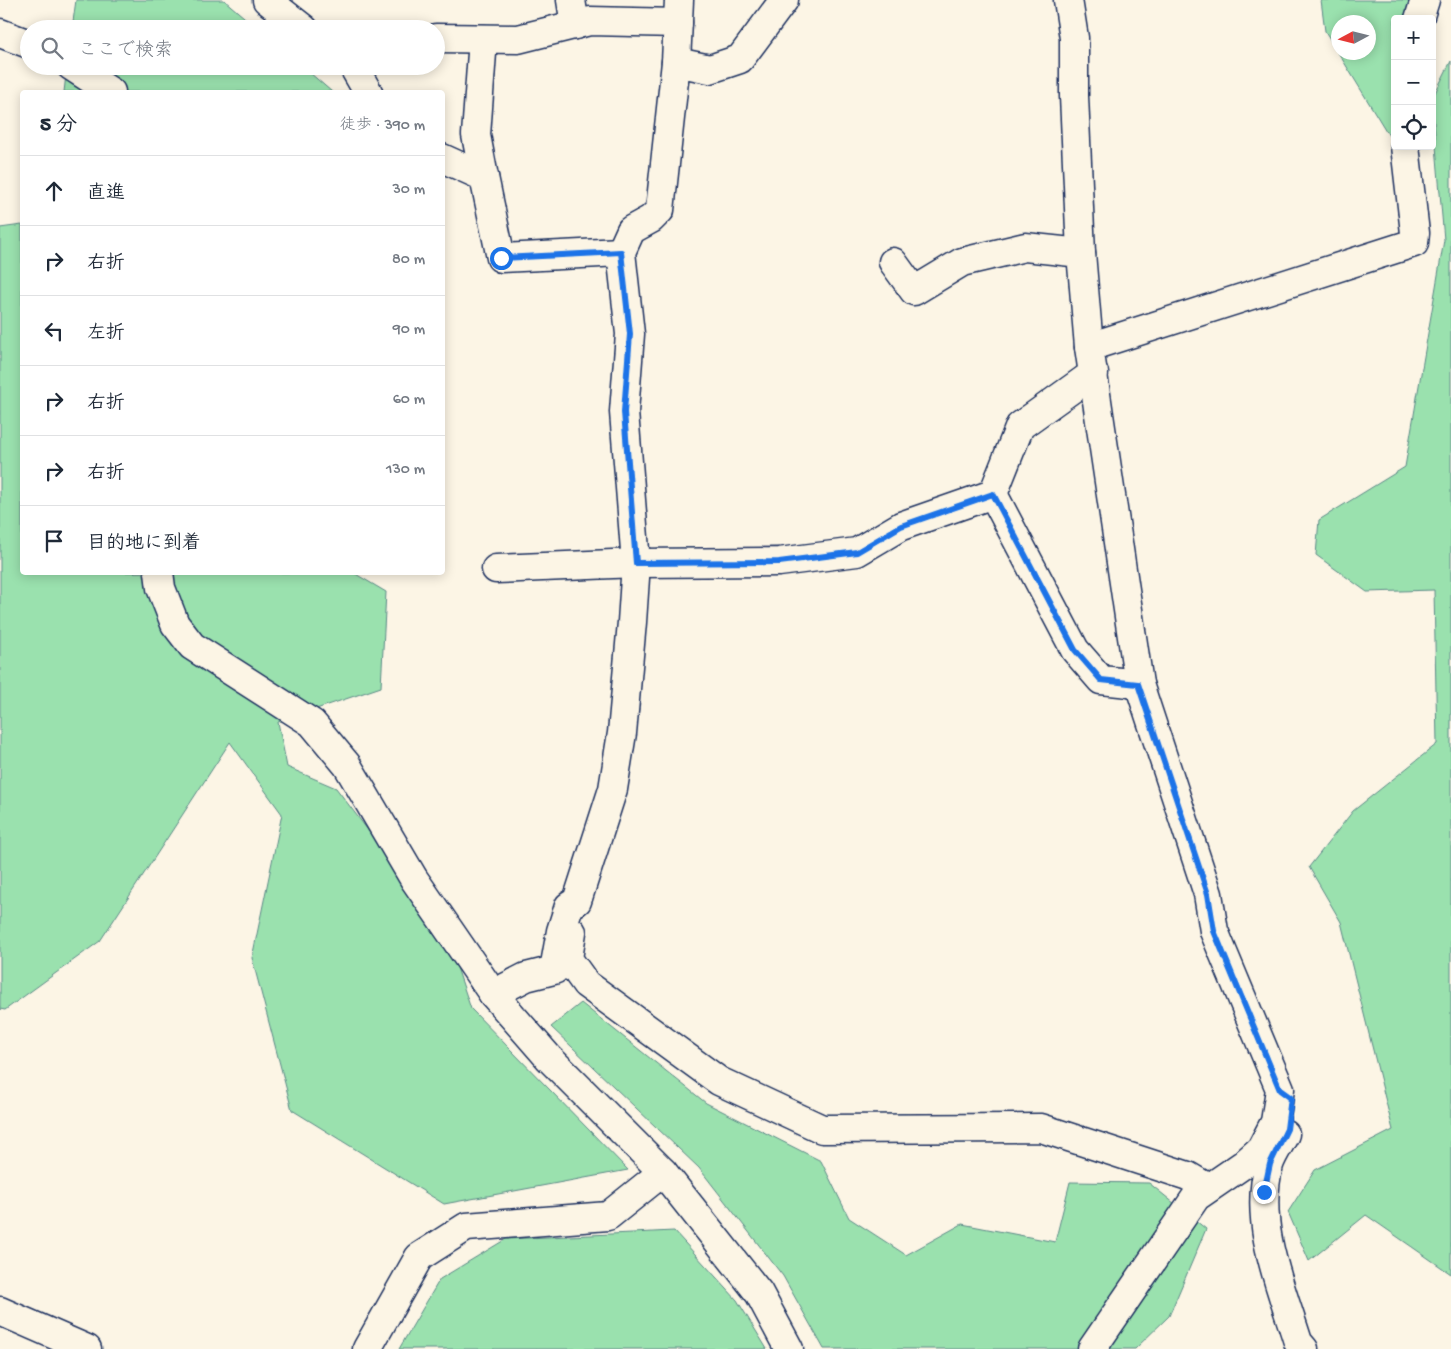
<!DOCTYPE html>
<html lang="ja">
<meta charset="utf-8">
<style>
:root{--surface:#fff;--page:#f2f2f3;--text:#1f2937;--muted:#747a83;--line:#e0e1e3}
body{margin:0;font-family:"Gochi Hand","Klee One",sans-serif;background:var(--page);color:var(--text)}
.controls{position:absolute;right:15px;top:15px;display:grid;overflow:hidden;border-radius:5px;box-shadow:0 2px 12px #0003}
.controls button{width:45px;height:45px;display:grid;place-items:center;padding:0;border:0;border-bottom:1px solid var(--line);background:var(--surface);color:var(--text);font:25px sans-serif}
.compass{position:absolute;left:1331px;top:15px;width:45px;height:45px;border-radius:50%;background:var(--surface);box-shadow:0 2px 12px #0003;rotate:263deg}
.stop{position:absolute;width:15px;height:15px;margin:-11px;border:4px solid #1a73e8;border-radius:50%;background:#fff}
.stop.end{background:#1a73e8;border-color:#fff;box-shadow:0 1px 5px #0008}
.list{margin:0;padding:0;list-style:none}
h2{display:flex;justify-content:space-between;align-items:center;height:65px;margin:0;padding:0 20px;font-size:21px}
h2 small{font-size:16px;font-weight:400;color:var(--muted)}
.list li{display:grid;grid-template-columns:32px 1fr auto;gap:15px;align-items:center;box-sizing:border-box;height:70px;padding:0 20px;border-top:1px solid var(--line)}
.list b{display:block;font-size:19px;white-space:nowrap}
.list em{font-size:16px;font-style:normal;color:var(--muted)}
.icon{flex:none;width:28px;height:28px;fill:none;stroke:currentColor;stroke-width:2;stroke-linecap:round;stroke-linejoin:round}
.map{position:relative;flex:none;width:1451px;height:1349px;overflow:hidden}
.search{position:absolute;background:var(--surface);box-shadow:0 2px 12px #0003;left:20px;top:20px;width:425px;height:55px;display:flex;align-items:center;gap:12px;box-sizing:border-box;padding:0 18px;border-radius:28px;color:var(--muted);font-size:19px}
.panel{position:absolute;background:var(--surface);box-shadow:0 2px 12px #0003;left:20px;top:90px;width:425px;height:485px;border-radius:5px}
.map>svg:first-child{display:block}
</style>
<div class="map">
<svg width="1451" height="1349" viewBox="0 0 1451 1349">
<rect width="100%" height="100%" fill="#fcf5e5"/>
<filter id="ink" filterUnits="userSpaceOnUse"><feTurbulence type="fractalNoise" baseFrequency=".02" numOctaves="2"/><feDisplacementMap in="SourceGraphic" scale="10" xChannelSelector="R" yChannelSelector="G"/><feConvolveMatrix kernelMatrix="1 2 1 2 8 2 1 2 1" color-interpolation-filters="sRGB"/></filter>
<g filter="url(#ink)">
<g fill="#9ae1ae" stroke="#5a8886" fill-rule="evenodd">
<path d="M 76,0 L 224,0 L 258,29 L 72,29 Z"/>
<path d="M 1321,0 L 1412,0 L 1409,19 L 1395,19 L 1395,112 L 1391,139 L 1325,31 ZM 1338,22 L 1368,22 L 1368,52 L 1338,52 Z"/>
<path d="M 1451,61 L 1451,1274 L 1366,1215 L 1309,1261 L 1288,1212 L 1315,1170 L 1393,1130 L 1341,922 L 1309,867 L 1353,811 L 1437,744 L 1434,590 L 1367,592 L 1316,555 L 1319,520 L 1405,467 L 1444,240 L 1432,99 Z"/>
<path d="M 67,66 L 302,66 L 332,92 L 64,92 Z"/>
<path d="M 22,225 L 22,572 L 354,573 L 386,592 L 381,687 L 278,722 L 287,767 L 336,788 L 445,932 L 471,1009 L 628,1170 L 444,1204 L 292,1110 L 252,958 L 282,814 L 230,742 L 100,941 L 5,1010 L 0,1009 L 0,228 Z"/>
<path d="M 581,1003 L 706,1103 L 821,1161 L 849,1218 L 906,1255 L 962,1224 L 1055,1242 L 1070,1182 L 1149,1183 L 1206,1229 L 1169,1316 L 1135,1349 L 824,1349 L 783,1276 L 699,1168 L 551,1027 Z"/>
<path d="M 674,1231 L 737,1300 L 767,1349 L 399,1349 L 440,1279 L 506,1239 Z"/>
</g>
<g fill="none" stroke-linecap="round" stroke-linejoin="round">
<g stroke="#1b2f5e" stroke-width="31">
<g id="street">
<path d="M 267,0 L 304,29"/>
<path d="M 571,0 L 575,25"/>
<path d="M 1068,0 L 1074,38 L 1074,96 L 1081,253 L 1089,347 L 1139,684 L 1208,894 L 1214,931 L 1280,1089 L 1275,1122 L 1261,1149 L 1244,1164 L 1196,1197 L 1092,1349"/>
<path d="M 1419,19 L 1425,0"/>
<path d="M 0,33 L 29,44"/>
<path d="M 436,38 L 518,39 L 590,21 L 678,23"/>
<path d="M 483,39 L 476,135 L 484,177"/>
<path d="M 676,62 L 710,69 L 740,59 L 784,0"/>
<path d="M 71,66 L 111,92"/>
<path d="M 353,66 L 368,92"/>
<path d="M 442,158 L 484,177 L 501,258 L 621,252"/>
<path d="M 893,262 L 914,291 L 962,262 L 1025,247 L 1081,253"/>
<path d="M 1089,347 L 1414,243 L 1415,233 L 1405,146"/>
<path d="M 993,494 L 1075,650 L 1101,680 L 1139,684"/>
<path d="M 496,569 L 636,563 L 779,562 L 857,552 L 901,526 L 993,494 L 1020,426 L 1094,373"/>
<path d="M 159,572 L 161,588 L 175,624 L 192,646 L 312,723 L 347,765 L 414,879 L 493,994 L 549,1058 L 663,1172 L 759,1293 L 789,1349"/>
<path d="M 572,932 L 568,959 L 586,984 L 719,1081 L 822,1129 L 1041,1128 L 1188,1176 L 1208,1188"/>
<path d="M 493,994 L 526,977 L 554,970 L 561,931 L 569,906 L 577,901 L 613,789 L 622,733 L 632,622 L 636,563 L 624,412 L 630,334 L 621,252 L 631,230 L 651,219 L 660,210 L 676,62 L 679,0"/>
<path d="M 1285,1134 C 1280,1144 1272,1155 1269,1165 C 1253,1224 1281,1287 1298,1342 L 1304,1349"/>
<path d="M 0,1311 L 87,1349"/>
<path d="M 367,1349 L 419,1257 L 466,1227 L 608,1216 L 663,1172"/>
</g>
</g>
<use href="#street" stroke="#fcf5e5" stroke-width="28"/>
</g>
</g>
<g fill="none" stroke-linecap="round" stroke-linejoin="round" filter="url(#ink)">
<path stroke="#1a73e8" stroke-width="6" d="M 501,258 L 621,252 L 630,334 L 624,412 L 636,563 L 779,562 L 857,552 L 901,526 L 993,494 L 1075,650 L 1101,680 L 1138,684 L 1208,894 L 1214,931 L 1280,1090 L 1291,1098 L 1287,1129 L 1270,1164 L 1264,1192"/>
</g>
</svg>
<div class="controls">
<button>+</button>
<button>−</button>
<button><svg class="icon" aria-label="locate" viewBox="0 0 24 24"><circle cx="12" cy="12" r="6"/><path d="M12 2v4M12 18v4M2 12h4M18 12h4"/></svg></button>
</div>
<svg class="compass" viewBox="-18 -18 36 36"><path d="M0-13l5 13h-10z" fill="#e53935"/><path d="M0 13l5-13h-10z" fill="#747a83"/></svg>
<div class="stop" style="left:501px;top:258px"></div>
<div class="stop end" style="left:1264px;top:1192px"></div>
<div class="search"><svg class="icon" aria-label="search" viewBox="0 0 24 24"><circle cx="10" cy="10" r="6"/><path d="M15 15l6 6"/></svg>ここで検索</div>
<section class="panel">
<h2>5 分<small>徒歩 · 390 m</small></h2>
<ul class="list">
<li><svg class="icon" aria-label="ahead" viewBox="0 0 24 24"><path d="M12 20V5M6 11l6-6 6 6"/></svg><div><b>直進</b></div><em>30 m</em></li>
<li><svg class="icon" aria-label="right" viewBox="0 0 24 24"><path d="M7 20v-9h11M14 6l5 5-5 5"/></svg><div><b>右折</b></div><em>80 m</em></li>
<li><svg class="icon" aria-label="left" viewBox="0 0 24 24"><path d="M17 20v-9H6M10 6l-5 5 5 5"/></svg><div><b>左折</b></div><em>90 m</em></li>
<li><svg class="icon" aria-label="right" viewBox="0 0 24 24"><path d="M7 20v-9h11M14 6l5 5-5 5"/></svg><div><b>右折</b></div><em>60 m</em></li>
<li><svg class="icon" aria-label="right" viewBox="0 0 24 24"><path d="M7 20v-9h11M14 6l5 5-5 5"/></svg><div><b>右折</b></div><em>130 m</em></li>
<li><svg class="icon" aria-label="arrive" viewBox="0 0 24 24"><path d="M6 21V4h12l-3 4 3 4H6"/></svg><div><b>目的地に到着</b></div></li>
</ul>
</section>
</div>
